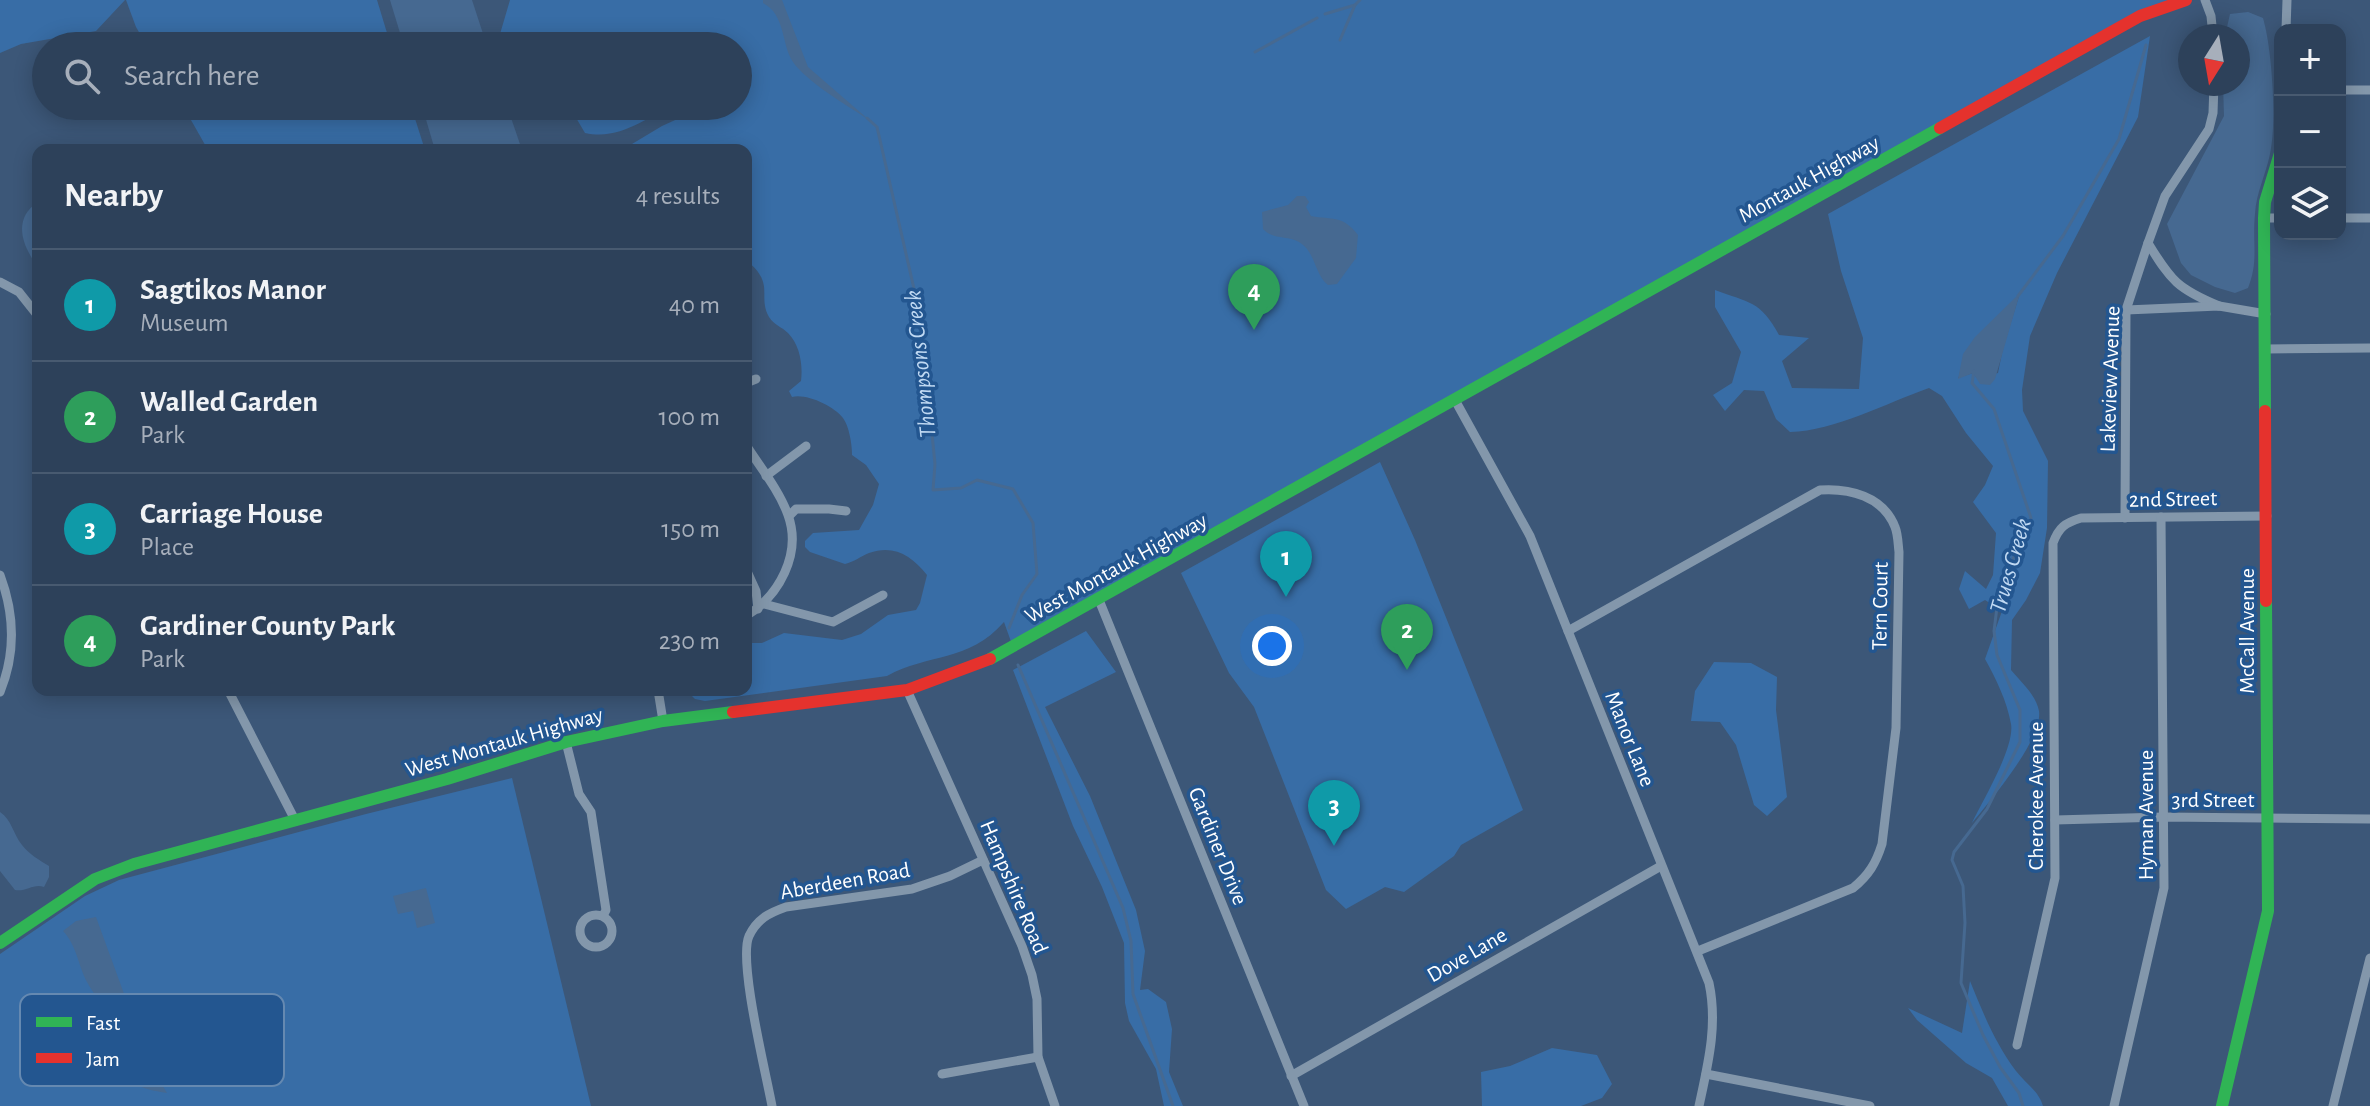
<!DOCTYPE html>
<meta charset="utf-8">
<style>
:root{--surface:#2d415a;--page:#354860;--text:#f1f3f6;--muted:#a7afbb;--line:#485a70;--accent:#8c9099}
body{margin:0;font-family:"Alegreya Sans",sans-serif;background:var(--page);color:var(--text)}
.controls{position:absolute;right:24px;top:24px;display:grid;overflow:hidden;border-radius:16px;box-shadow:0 4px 20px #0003}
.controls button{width:72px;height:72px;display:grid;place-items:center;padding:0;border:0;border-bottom:2px solid var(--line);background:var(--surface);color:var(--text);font:40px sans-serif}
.compass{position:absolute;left:2178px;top:24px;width:72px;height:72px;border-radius:50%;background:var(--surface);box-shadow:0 4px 20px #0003;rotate:191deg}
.you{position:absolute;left:1272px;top:646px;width:28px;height:28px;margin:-20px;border:6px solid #fff;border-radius:50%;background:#1a73e8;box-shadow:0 0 0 12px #1a73e833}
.badge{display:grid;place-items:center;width:52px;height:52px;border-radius:50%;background:var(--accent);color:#fff;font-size:26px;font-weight:700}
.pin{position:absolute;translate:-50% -66px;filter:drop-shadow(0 2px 4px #0008)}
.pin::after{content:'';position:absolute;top:42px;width:28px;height:24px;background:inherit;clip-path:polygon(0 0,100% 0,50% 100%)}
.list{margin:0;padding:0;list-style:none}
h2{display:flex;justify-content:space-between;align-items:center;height:104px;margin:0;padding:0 32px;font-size:34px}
h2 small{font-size:26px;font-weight:400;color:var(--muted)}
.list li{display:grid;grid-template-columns:52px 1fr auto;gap:24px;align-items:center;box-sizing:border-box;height:112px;padding:0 32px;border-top:2px solid var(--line)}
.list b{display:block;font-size:30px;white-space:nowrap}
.list p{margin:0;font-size:26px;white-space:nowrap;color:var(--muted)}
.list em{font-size:26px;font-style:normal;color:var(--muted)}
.icon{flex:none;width:44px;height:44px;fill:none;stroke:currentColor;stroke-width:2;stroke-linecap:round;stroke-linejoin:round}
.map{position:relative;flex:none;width:2370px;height:1106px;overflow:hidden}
.search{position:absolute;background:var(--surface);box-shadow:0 4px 20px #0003;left:32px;top:32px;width:720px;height:88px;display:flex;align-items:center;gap:20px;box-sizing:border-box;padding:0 28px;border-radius:44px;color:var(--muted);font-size:30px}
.panel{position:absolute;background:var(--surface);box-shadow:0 4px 20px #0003;left:32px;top:144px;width:720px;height:552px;border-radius:16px}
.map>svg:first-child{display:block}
</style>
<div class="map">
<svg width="2370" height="1106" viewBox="0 0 2370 1106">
<rect width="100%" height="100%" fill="#3c5778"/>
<g fill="#386da6" fill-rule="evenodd">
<path d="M 0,0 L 125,0 L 96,31 L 21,44 L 0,53 Z"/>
<path d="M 126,0 L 377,0 L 391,46 L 147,46 L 136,27 Z"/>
<path d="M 510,0 L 2177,0 L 1014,650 L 1004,622 C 968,663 928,653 887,676 L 705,701 L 695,699 L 686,690 L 746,690 L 746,643 L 762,643 L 784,633 L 842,640 L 861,634 L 888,615 L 916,610 L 920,603 L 927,575 C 912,556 894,544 869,553 C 861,556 854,562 845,564 L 810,552 L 805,547 L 805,541 L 813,533 L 859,530 L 873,505 L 879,484 L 866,465 L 852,455 C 852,444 849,426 843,418 C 834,406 806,393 792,397 L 789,391 L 801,381 C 803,365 800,345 788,333 C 782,327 774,325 769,317 C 757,295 776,284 746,260 L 746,150 L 622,150 L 662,126 L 695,111 L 693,106 L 738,106 L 738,46 L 552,46 L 549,39 L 537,37 L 507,46 L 500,34 Z"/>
<path d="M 2150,36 L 2138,117 L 2057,273 L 2030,336 L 2022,390 L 2023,411 L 2048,461 L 2047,528 L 2040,573 L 2026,600 L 2012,620 L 2011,670 C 2021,682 2036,695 2039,711 C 2043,739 1990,801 1972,823 C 1983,800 2015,747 2011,724 C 2007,701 1996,679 1985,659 L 2002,611 L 1985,600 L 1969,609 L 1959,589 L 1965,571 L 1986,589 L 1993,575 L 1996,533 L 1973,502 L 1985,485 L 1993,466 L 1966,433 L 1942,396 L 1929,388 C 1886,403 1835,431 1790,432 L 1776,419 L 1764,391 L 1744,390 L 1725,411 L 1713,395 L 1732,383 L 1741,352 L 1715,307 L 1715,290 C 1749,303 1760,300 1779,335 L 1809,338 L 1782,361 L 1792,388 L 1859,389 L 1863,338 L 1841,271 L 1828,214 ZM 2019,296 L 2003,348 L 1998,373 L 1977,378 L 1973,373 L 1958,378 Z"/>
<path d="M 183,106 L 411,106 L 425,150 L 208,150 Z"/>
<path d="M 569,106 L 679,106 C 645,115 623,141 585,133 Z"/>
<path d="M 1380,462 L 1415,540 L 1523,810 L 1461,845 L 1454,856 L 1404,892 L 1385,887 L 1346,909 L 1326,890 L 1254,707 L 1229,673 L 1181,573 Z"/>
<path d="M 1086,631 L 1116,672 L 1045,707 L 1090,796 L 1136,910 L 1145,951 L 1140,990 L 1148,989 L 1166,1002 L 1172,1029 L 1169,1072 L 1183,1106 L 1164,1106 L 1156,1069 L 1129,1021 L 1125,1003 L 1124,943 L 1102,887 L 1073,826 L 1013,670 Z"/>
<path d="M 1714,662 L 1751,663 L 1777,677 L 1776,710 L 1787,797 L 1767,816 L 1754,805 L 1736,745 L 1720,722 L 1691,721 L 1695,691 Z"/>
<path d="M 512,778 L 591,1106 L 0,1106 L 0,954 L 85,896 L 119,880 L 366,814 Z"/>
<path d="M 1970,981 C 1983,1013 1995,1043 2016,1071 C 2026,1084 2038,1090 2043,1106 L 2008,1106 L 1992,1078 L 1966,1063 L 1917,1020 L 1908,1008 L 1962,1033 Z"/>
<path d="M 1552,1048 L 1597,1055 L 1612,1084 L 1602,1098 L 1581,1106 L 1482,1106 L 1481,1072 L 1510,1066 Z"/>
</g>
<g fill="#466991">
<path d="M 390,0 L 472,0 L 487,46 L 404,46 Z"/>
<path d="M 763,0 L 782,0 L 808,67 L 868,119 C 847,106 806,81 793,62 C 781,44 786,15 763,3 Z"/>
<path d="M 2248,12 L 2263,18 C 2272,49 2277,122 2270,154 C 2266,174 2256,193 2255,214 C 2252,243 2259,261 2248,288 L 2235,293 L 2215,287 L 2191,275 L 2181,263 L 2167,224 L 2224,116 L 2223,84 L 2238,84 L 2238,36 L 2225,36 L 2230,14 Z"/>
<path d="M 422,106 L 507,106 L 522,150 L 435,150 Z"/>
<path d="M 1297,196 L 1305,196 L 1309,202 L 1306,207 L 1311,216 C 1333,220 1343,215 1358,235 L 1356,258 L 1337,284 L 1328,285 C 1314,274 1316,252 1299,242 C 1286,235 1273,240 1263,229 L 1262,212 L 1288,205 Z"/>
<path d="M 38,202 L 38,267 C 22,246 12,219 38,202 Z"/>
<path d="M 2020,293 L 1995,379 L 1990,385 L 1980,384 L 1973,373 L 1958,379 L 1963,354 L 1975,337 Z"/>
<path d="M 0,812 C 12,820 13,834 22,845 C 29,854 39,860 49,866 L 49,877 L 44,887 C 34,883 26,892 15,890 L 0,871 Z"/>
<path d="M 426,888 L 435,923 L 417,928 L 413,911 L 398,914 L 393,896 Z"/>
<path d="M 96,917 L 134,1021 L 134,1033 L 128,1040 L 117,1037 C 112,1012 99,1004 87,982 C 78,965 77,946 63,931 L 76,921 Z"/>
<path d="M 124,1049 L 130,1054 L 128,1065 C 149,1063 157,1075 167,1093 C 151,1090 127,1088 129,1068 L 119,1061 L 119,1050 Z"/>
</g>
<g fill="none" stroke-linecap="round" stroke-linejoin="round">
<g stroke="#466991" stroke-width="3">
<path d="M 1325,14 L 1355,5 L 1360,0"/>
<path d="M 1340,40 L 1355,5"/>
<path d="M 1255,52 L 1317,18"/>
<path d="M 867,118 L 877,127 L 920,315 L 935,464 L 933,490 L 961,488 L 977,480 L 1013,489 L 1033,523 L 1037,574 L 1022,595 L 1009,628"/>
<path d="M 2018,296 L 2063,236 L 2119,139 L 2146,45"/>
<path d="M 1974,371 L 1972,383 L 1994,409 L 2031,518 L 1999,591 L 1994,631 L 1997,655 L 2020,710 L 2020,742 L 1987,809 L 1954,852 L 1952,860 L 1963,886 L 1965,923 L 1961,983 L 1983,1035 L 2000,1067 L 2019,1093 L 2023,1106"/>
<path d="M 1018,665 L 1123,908 L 1131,941 L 1133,994 L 1173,1106"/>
</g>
<g stroke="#8397ab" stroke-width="9">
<path d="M 2205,0 L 2211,16 L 2213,36"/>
<path d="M 2286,30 L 2287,0"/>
<path d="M 2214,84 L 2213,113 L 2209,129 L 2165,196 L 2148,243 C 2171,281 2178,289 2219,306"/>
<path d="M 2340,90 L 2370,90"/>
<path d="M 2264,218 L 2280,218"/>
<path d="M 2340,218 L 2370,218"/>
<path d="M 0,282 L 19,292 L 38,316"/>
<path d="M 2126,310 L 2219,306 L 2266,314"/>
<path d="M 2266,349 L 2370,348"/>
<path d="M 746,383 L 756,379"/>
<path d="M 1455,400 L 1530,536 L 1709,983 C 1718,1025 1708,1064 1699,1106"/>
<path d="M 746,445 C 760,467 779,490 788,515 C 802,554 779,596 746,616"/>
<path d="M 766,476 L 806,446"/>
<path d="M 789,516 L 796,509 L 829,509 L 846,511"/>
<path d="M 2125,518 L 2126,310 L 2148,243"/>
<path d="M 746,569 L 756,591 L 758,609"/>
<path d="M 0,575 C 15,615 16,653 0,692"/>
<path d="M 1099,600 L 1304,1106"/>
<path d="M 764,604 L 833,622 L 883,595"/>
<path d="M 1568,631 L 1820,490 C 1849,488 1883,496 1895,527 C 1898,534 1898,544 1899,552 L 1896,728 L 1882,844 C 1876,863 1869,875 1853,888 L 1698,951"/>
<path d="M 228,690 L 295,820"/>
<path d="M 658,690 L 663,721"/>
<path d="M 907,690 L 1022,946 L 1032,975 L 1037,999 L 1038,1057 L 1055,1106"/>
<path d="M 566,742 L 579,794 L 591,812 L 606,910 L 603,916"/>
<path d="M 2055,820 L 2164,817 L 2370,819"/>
<circle cx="596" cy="931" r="16"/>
<path d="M 2017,1045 L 2055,878 L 2053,543 C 2059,527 2065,523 2081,518 L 2267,516"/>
<path d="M 942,1074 L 1038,1057"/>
<path d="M 1706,1074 L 1870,1106"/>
<path d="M 1291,1076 L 1661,866"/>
<path d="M 772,1106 C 766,1073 738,961 749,936 C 757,919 769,913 786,907 L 912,889 L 950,876 L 983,860"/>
<path d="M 2114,1106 L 2164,888 L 2161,517"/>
<path d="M 2333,1106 L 2370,958"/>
</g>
<g stroke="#30b455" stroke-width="12">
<path d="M 2265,411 L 2264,218 L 2265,202 L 2280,153"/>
<path d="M 990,659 L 1940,128"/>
<path d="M 0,943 L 95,879 L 134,864 L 447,779 L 566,742 L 663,721 L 733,712"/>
<path d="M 2222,1106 L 2268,911 L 2266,601"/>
</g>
<g stroke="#e5322d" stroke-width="12">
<path d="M 1940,128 L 2140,16 L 2186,0"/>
<path d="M 2265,411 L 2266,601"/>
<path d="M 733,712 L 907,690 L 990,659"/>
</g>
</g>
<g text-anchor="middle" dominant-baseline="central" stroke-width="7" stroke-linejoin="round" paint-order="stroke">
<g font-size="22" fill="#fff" stroke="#235690">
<text transform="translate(1809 179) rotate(-29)">Montauk Highway</text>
<text transform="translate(2110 379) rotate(-88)">Lakeview Avenue</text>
<text transform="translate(2173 499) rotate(-1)">2nd Street</text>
<text transform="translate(1116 568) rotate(-29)">West Montauk Highway</text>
<text transform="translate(1880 606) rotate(-89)">Tern Court</text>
<text transform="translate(2247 631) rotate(-90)">McCall Avenue</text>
<text transform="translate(1630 739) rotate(68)">Manor Lane</text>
<text transform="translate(504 742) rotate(-16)">West Montauk Highway</text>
<text transform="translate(2036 796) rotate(-90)">Cherokee Avenue</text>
<text x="2213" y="800">3rd Street</text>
<text transform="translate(2146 815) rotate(-90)">Hyman Avenue</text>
<text transform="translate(1218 846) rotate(68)">Gardiner Drive</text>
<text transform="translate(845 881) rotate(-10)">Aberdeen Road</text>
<text transform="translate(1014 887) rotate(67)">Hampshire Road</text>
<text transform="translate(1467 955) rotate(-30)">Dove Lane</text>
</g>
<g font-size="24" font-style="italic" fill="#c0d9f3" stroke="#235690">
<text transform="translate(921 364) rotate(-96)">Thompsons Creek</text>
<text transform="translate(2011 566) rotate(-74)">Trues Creek</text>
</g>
</g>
<rect x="20" y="994" width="264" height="92" rx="12" fill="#235690" stroke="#6589b1" stroke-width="2"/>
<rect x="36" y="1017" width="36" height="10" fill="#30b455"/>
<rect x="36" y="1053" width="36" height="10" fill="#e5322d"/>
<g font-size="22" fill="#fff">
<text x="86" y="1030">Fast</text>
<text x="86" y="1066">Jam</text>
</g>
</svg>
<div class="controls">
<button>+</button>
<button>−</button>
<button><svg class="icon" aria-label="layers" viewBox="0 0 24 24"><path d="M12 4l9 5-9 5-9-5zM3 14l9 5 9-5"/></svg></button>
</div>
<svg class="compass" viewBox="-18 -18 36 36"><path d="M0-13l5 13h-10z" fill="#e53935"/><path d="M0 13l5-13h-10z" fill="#a7afbb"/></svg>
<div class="you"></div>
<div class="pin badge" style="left:1286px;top:597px;background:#0f9aa8">1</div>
<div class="pin badge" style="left:1407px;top:670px;background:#2e9e5b">2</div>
<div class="pin badge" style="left:1334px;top:846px;background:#0f9aa8">3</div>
<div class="pin badge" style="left:1254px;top:330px;background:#2e9e5b">4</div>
<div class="search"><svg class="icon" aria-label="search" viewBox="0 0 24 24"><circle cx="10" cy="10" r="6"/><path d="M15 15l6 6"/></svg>Search here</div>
<section class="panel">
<h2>Nearby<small>4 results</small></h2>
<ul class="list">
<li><span class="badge" style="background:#0f9aa8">1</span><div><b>Sagtikos Manor</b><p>Museum</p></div><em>40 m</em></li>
<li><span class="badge" style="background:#2e9e5b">2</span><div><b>Walled Garden</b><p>Park</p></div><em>100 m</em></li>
<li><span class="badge" style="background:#0f9aa8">3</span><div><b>Carriage House</b><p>Place</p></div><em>150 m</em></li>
<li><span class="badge" style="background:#2e9e5b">4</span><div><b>Gardiner County Park</b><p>Park</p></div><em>230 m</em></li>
</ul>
</section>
</div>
